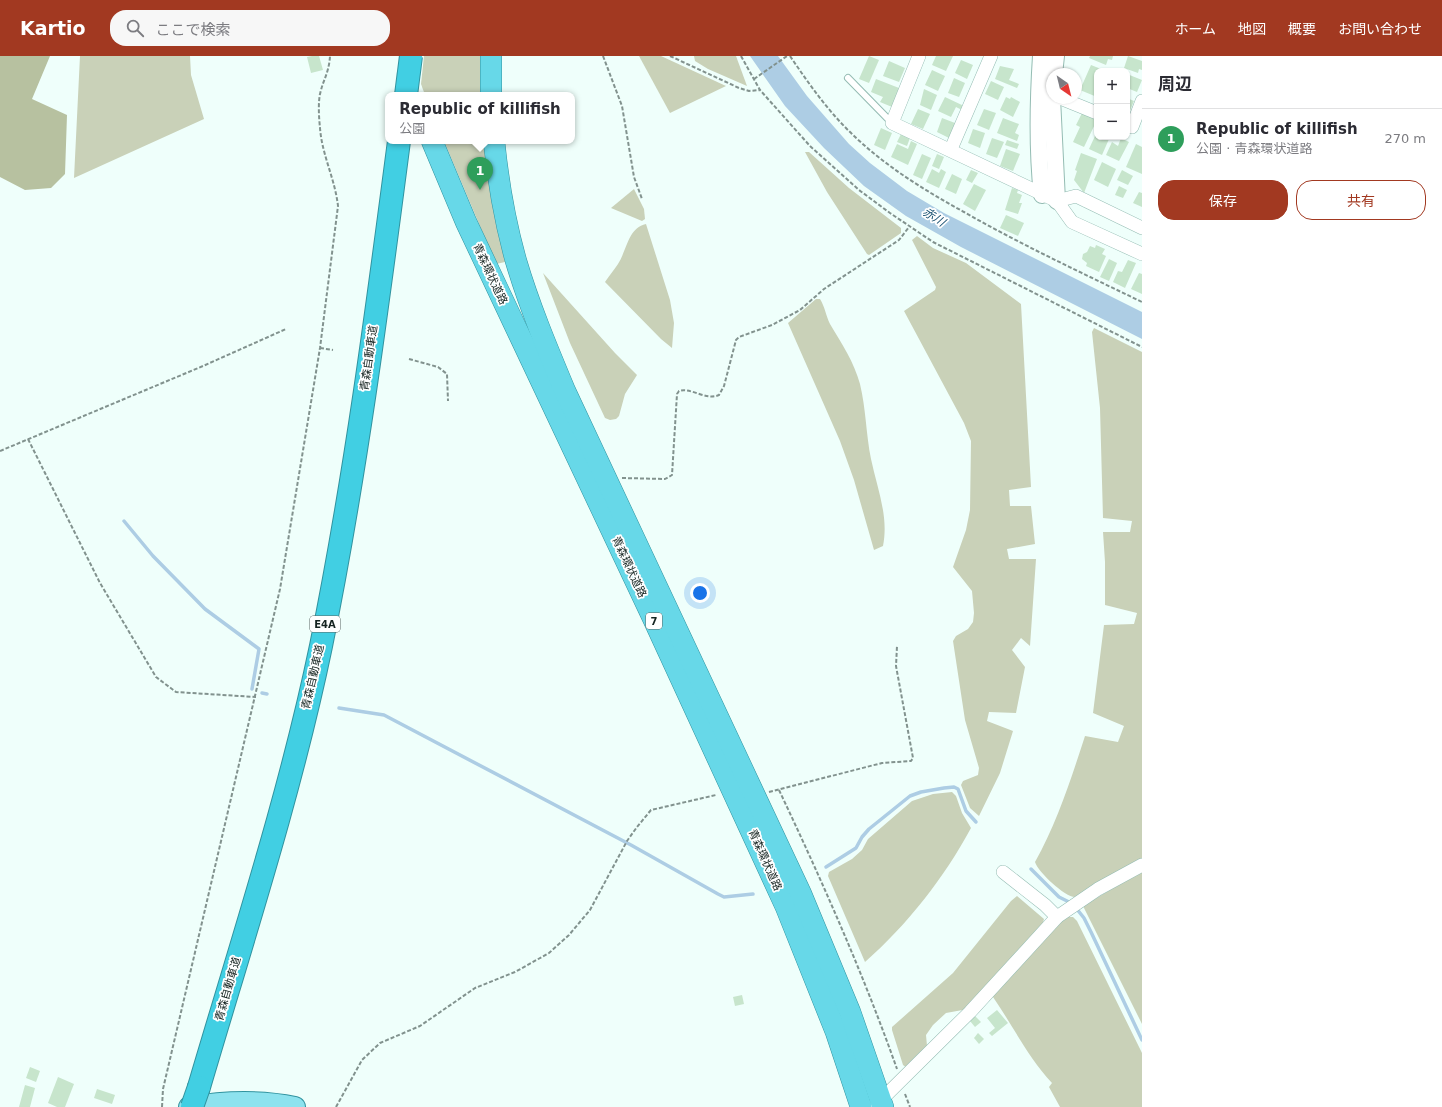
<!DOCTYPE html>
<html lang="ja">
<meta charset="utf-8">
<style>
:root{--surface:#fff;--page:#f7f7f7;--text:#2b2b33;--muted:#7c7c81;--line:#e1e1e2;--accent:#a23921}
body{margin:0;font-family:"DejaVu Sans","Noto Sans JP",sans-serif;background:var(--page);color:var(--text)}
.controls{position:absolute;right:12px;top:12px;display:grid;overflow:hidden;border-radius:8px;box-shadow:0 1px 3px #0004}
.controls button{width:36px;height:36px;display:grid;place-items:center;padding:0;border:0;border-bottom:1px solid var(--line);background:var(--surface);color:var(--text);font:20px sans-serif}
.compass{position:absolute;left:1046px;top:12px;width:36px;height:36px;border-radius:50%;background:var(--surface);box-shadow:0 1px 3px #0004;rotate:145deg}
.you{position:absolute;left:700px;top:537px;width:14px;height:14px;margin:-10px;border:3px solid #fff;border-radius:50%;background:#1a73e8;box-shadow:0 0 0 6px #1a73e833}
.badge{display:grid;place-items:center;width:26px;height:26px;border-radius:50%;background:var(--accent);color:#fff;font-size:13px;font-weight:700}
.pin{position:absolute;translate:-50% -33px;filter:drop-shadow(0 1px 2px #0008)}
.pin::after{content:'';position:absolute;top:21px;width:14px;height:12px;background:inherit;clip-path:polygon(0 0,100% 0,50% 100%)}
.popup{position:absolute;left:385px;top:36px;width:190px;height:52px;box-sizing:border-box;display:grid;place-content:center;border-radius:8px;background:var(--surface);filter:drop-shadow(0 1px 3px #0005);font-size:13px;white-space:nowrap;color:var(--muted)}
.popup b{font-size:15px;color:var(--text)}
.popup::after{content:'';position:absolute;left:50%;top:100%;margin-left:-8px;border:8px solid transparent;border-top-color:var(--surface)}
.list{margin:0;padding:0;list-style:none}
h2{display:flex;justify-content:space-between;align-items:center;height:52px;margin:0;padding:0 16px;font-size:17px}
h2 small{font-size:13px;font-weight:400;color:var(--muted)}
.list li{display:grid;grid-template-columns:26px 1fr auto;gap:12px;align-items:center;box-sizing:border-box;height:60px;padding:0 16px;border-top:1px solid var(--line)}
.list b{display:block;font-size:15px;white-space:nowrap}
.list p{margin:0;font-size:13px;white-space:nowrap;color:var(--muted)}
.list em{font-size:13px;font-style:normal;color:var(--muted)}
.actions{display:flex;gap:8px;padding:12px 16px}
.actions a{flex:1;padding:9px 0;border:1px solid var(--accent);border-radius:16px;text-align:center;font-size:14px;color:var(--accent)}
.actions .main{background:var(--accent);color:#fff}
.icon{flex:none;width:22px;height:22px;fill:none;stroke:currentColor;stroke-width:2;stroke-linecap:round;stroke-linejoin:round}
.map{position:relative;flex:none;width:1142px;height:1051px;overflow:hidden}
header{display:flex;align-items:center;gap:24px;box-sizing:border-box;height:56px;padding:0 20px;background:var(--accent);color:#fff}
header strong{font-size:19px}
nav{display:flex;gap:22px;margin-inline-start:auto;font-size:14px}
.search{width:280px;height:36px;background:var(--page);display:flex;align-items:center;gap:10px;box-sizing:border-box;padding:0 14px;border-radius:16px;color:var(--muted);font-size:15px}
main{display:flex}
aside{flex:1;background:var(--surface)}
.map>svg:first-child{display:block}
</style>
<header>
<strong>Kartio</strong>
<div class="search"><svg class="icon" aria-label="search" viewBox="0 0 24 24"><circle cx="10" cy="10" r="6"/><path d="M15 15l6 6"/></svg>ここで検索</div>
<nav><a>ホーム</a><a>地図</a><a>概要</a><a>お問い合わせ</a></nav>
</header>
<main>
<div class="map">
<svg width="1142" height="1051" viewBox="0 0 1142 1051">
<rect width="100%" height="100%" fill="#effffb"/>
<g fill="#c9d1b8">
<path d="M 80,0 L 190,0 L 191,19 L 204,63 L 74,122 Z"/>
<path d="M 424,0 L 482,0 L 484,39 L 425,39 L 421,28 Z"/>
<path d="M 639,0 L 661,0 L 726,30 L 670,57 Z"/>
<path d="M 694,0 L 736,0 L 747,30 L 708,13 L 695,5 Z"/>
<path d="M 444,85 L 488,85 L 505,206 L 496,208 Z"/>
<path d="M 805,96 L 809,96 L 849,132 L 901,172 L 901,177 L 869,199 L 867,198 L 827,136 Z"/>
<path d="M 634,133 L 644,153 L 645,163 L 642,165 L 611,152 Z"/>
<path d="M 646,168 L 670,244 L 674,267 L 672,292 L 661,283 L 605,226 C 609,220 614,214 618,208 C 627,194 628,172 646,168 Z"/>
<path d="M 917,180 L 933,192 L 966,207 L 1021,248 L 1031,431 L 1009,434 L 1010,450 L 1031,450 L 1035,488 L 1007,493 L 1009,503 L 1036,503 L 1030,590 L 1021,582 L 1012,594 L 1025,611 L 1016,657 L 989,656 L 987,665 L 1013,675 L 1000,717 L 979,760 L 970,752 L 961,729 L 963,725 L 978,719 L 979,712 L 965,664 L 953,585 L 956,580 L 968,573 L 973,566 L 974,557 L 972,535 L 953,511 L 966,474 L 970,454 L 971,385 L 964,367 L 904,255 L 935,234 L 936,231 L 912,184 Z"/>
<path d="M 543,217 L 615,297 L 637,319 L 625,338 L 619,360 L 616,363 L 610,364 L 605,362 L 570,287 Z"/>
<path d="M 816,243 L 820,243 C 825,251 826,260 830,268 C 842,288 854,306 860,328 C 866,353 866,378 871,403 C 877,432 889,460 883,490 L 874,494 L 854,424 L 840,385 L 788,267 Z"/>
<path d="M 1094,272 L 1142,296 L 1142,804 L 1075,841 C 1065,841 1038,816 1035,806 C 1057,767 1071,723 1085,680 L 1118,686 L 1124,670 L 1093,657 L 1104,569 L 1134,568 L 1137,557 L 1105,549 L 1105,506 L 1103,476 L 1130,476 L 1132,465 L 1103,462 L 1100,352 L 1092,276 Z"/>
<path d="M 952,736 L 956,740 L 962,757 L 971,772 C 944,822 908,868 865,906 L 828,820 L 829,816 L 852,803 L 862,794 L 868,783 L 912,745 L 933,738 Z"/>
<path d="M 1142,815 L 1142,968 L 1083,850 Z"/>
<path d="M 1017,840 L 1044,863 L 1042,870 L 968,953 L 946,957 L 933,969 L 926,979 L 927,990 L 922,998 L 907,1012 L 903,1009 L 892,974 L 892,971 L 953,917 L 1011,845 Z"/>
<path d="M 1065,861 L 1073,861 L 1077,865 L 1142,997 L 1142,1051 L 1060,1051 L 1049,1031 L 1052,1027 C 1028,1001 1013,970 993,941 L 993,938 Z"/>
</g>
<path fill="#b7c1a0" d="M 0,0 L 50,0 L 32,43 L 67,59 L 65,118 L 51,132 L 25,134 L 0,121 Z"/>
<path fill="#adcde4" d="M 750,0 L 778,0 L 807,40 L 849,88 L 870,107 L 907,135 L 944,157 L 1142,256 L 1142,283 L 961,191 L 906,160 L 864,130 L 824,92 L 785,50 Z"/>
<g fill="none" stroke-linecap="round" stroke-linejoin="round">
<g stroke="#adcde4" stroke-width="3.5">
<path d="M 124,465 L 153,500 L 205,553 L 259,593 L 252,633"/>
<path d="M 262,637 L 267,638"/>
<path d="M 339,652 L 384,659 L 631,789 L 718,838 L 724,841 L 753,838"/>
<path d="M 826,811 L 856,792 L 862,781 L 869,773 L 910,740 L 921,736 L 944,732 L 954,731 L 958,733 L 966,755 L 976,766"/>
<path d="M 1031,813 L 1059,841 L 1069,846"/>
<path d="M 1076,852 L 1084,862 L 1091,876 L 1142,984"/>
</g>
</g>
<g fill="#c7e5cc">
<path d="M 312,0 L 319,0 L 323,14 L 311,17 L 307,1 Z"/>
<path d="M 869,0 L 879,4 L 869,27 L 859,23 Z"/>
<path d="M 936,0 L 953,0 L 946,15 L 932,9 Z"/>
<path d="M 1090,0 L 1113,0 L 1112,4 L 1108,3 L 1106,9 L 1089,2 Z"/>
<path d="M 1128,0 L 1142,5 L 1142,14 L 1139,13 L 1138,17 L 1124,12 Z"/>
<path d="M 961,4 L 973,9 L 967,23 L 955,17 Z"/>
<path d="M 889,5 L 905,12 L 899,26 L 883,20 Z"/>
<path d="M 1091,9 L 1106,15 L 1097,15 L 1097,41 L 1080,34 Z"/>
<path d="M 1000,10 L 1014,13 L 1009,24 L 1019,28 L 1017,32 L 995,23 Z"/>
<path d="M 932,14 L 945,20 L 938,35 L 925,29 Z"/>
<path d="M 1127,18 L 1142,24 L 1137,36 L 1127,32 Z"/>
<path d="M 954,22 L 965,27 L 959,41 L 948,37 Z"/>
<path d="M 876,23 L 899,32 L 892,51 L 880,46 L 883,41 L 871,36 Z"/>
<path d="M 991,25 L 1004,31 L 998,44 L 985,38 Z"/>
<path d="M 924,33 L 937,39 L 931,54 L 920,49 Z"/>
<path d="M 945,41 L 964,50 L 962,54 L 956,51 L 951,61 L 938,55 Z"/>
<path d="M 1006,41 L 1010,43 L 1011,41 L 1020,46 L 1013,61 L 1000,54 Z"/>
<path d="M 1127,42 L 1134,45 L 1127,62 Z"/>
<path d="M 918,53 L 930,58 L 923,73 L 911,68 Z"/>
<path d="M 984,53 L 996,57 L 989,74 L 977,69 Z"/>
<path d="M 1082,57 L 1097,64 L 1084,91 L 1073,86 L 1080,71 L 1076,69 Z"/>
<path d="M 942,62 L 955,67 L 949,82 L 937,76 Z"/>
<path d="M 1003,62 L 1019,68 L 1015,77 L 1019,79 L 1017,85 L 997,77 Z"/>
<path d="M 881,72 L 892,77 L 885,94 L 874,89 Z"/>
<path d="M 973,73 L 985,77 L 980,92 L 968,87 Z"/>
<path d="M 901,78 L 910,82 L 907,90 L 897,86 Z"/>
<path d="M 1095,80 L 1109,83 L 1102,99 L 1089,93 Z"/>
<path d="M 992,82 L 1004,86 L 997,102 L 986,98 Z"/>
<path d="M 1121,82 L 1129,86 L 1119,105 L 1106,99 L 1112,86 L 1118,90 Z"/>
<path d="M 1007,84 L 1019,88 L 1017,93 L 1005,89 Z"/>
<path d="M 911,85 L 917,88 L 908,109 L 891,101 L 897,88 L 908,93 Z"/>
<path d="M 1136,88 L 1142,91 L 1142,118 L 1126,111 Z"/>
<path d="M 1006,93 L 1020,98 L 1013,115 L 1000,110 Z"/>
<path d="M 1081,97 L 1097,103 L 1084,137 L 1074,124 L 1077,115 L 1075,114 Z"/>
<path d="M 922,98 L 931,102 L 922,123 L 913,119 Z"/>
<path d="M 937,98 L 944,101 L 939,113 L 932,110 Z"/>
<path d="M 1102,106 L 1116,113 L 1108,131 L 1094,124 Z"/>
<path d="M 932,113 L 939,117 L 941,113 L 946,116 L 939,132 L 926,126 Z"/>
<path d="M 971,114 L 978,117 L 972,127 L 966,124 Z"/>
<path d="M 1122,114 L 1133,120 L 1128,129 L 1117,124 Z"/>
<path d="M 952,118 L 962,123 L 956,138 L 945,133 Z"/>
<path d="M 974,128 L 986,134 L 975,155 L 963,148 Z"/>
<path d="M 1119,130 L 1127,134 L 1123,142 L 1115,139 Z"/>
<path d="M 1012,132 L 1018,134 L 1017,137 L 1022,139 L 1019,147 L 1022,147 L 1018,158 L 1005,154 Z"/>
<path d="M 1139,136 L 1142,137 L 1142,151 L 1133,147 Z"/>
<path d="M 1006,159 L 1024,167 L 1018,180 L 1000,172 Z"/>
<path d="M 1096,189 L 1105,193 L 1102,198 L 1106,200 L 1099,216 L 1086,210 L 1087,207 L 1082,203 L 1083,198 L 1087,196 L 1090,190 L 1095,192 Z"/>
<path d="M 1109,203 L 1117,207 L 1109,225 L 1100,221 Z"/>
<path d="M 1128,204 L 1136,207 L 1125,232 L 1113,226 L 1118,215 L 1122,216 Z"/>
<path d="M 1139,217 L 1142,218 L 1142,238 L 1131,233 Z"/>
<path d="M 742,939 L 744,948 L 735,950 L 733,941 Z"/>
<path d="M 997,954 L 1008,967 L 992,980 L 989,977 L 995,972 L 987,962 Z"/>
<path d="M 975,960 L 981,966 L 975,971 L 970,965 Z"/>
<path d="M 978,977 L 984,983 L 979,988 L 974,982 Z"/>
<path d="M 30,1011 L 40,1015 L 36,1026 L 26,1022 Z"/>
<path d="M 58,1021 L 74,1028 L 65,1051 L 57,1051 L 48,1047 Z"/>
<path d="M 25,1029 L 35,1032 L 30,1051 L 19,1051 Z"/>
<path d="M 97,1033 L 115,1039 L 112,1048 L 94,1042 Z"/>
</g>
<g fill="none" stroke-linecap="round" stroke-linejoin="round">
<g stroke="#94bcb3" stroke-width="8">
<path id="service" d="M 848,22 L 892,67"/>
</g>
<g stroke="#94bcb3" stroke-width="14">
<g id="minor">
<path d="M 919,0 L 892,67 L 1057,145 L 1072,166 L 1142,198"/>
<path d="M 1060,42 L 1097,57"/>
<path d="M 1132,71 L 1142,45"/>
<path d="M 951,93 L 991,0"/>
<path d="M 1057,145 L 1076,140 L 1142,172"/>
<path d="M 1003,816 L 1045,849 L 1057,861"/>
<path d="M 877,1048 L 970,956 L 1057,861 L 1098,833 L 1142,809"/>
</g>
</g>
<g stroke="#94bcb3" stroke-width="18">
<g id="tertiary">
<path d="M 1041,0 C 1038,46 1037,93 1042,139"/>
<path d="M 1054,18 L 1056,0"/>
<path d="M 1052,42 L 1057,145"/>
</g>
</g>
<g stroke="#31939f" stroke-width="22">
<path id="primary" d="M 189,1051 C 224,1045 261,1044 295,1051"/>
</g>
<g stroke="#31939f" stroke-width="22">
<g id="trunk">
<path d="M 491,0 L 491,39"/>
<path d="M 432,85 L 466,166 L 653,562 L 786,851 L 836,976 L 861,1051"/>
<path d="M 494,85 C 498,125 505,166 516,205 C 529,249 547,292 565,335 L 801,838 L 850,956 L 883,1051"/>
</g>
</g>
<g stroke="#31939f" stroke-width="24">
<path id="motorway" d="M 199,1031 C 242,885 290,739 321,590 C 355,423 377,254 399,85"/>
</g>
<g stroke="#82928e" stroke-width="2" stroke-dasharray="4 2" stroke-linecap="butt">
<path d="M 603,0 L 622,50 L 634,121 L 642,143"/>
<path d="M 670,0 L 739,32 L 749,35 L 760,34"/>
<path d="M 741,0 L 760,34 L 810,90 L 859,134 L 890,157 L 933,186 L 1142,291"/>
<path d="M 790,0 C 809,28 828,55 852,78 C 885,110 924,134 964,156 C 1022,189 1082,217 1142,246"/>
<path d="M 754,23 L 787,0"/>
<path d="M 320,292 L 333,294"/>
<path d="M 409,303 L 438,311 L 447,318 L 448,345"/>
<path d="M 28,383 L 100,527 L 156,621 L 176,636 L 256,641"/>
<path d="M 0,395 L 203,310 L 286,273"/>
<path d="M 622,422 L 665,423 L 672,419 L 677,338 L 679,335 C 691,331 706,345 719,339 L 724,330 L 736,284 L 739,281 L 772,269 L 800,254 L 824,233 L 899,184 L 909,171"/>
<path d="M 779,734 C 822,825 863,917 897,1013"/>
<path d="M 769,736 L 882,707 L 911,705 L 913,702 L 896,610 L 897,590"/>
<path d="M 905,1038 L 910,1051"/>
<path d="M 162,1051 L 163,1033 L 280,533 L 320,292 L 338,150 C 335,123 322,99 320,72 C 319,62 318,48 320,38 C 323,24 329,17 330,0"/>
<path d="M 336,1051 L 362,1004 L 380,987 L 420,970 L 475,932 L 515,916 L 549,897 L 569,879 L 590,854 L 627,785 L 637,771 L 651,754 L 716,739"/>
</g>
<use href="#service" stroke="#fff" stroke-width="6"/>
<use href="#minor" stroke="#fff" stroke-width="13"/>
<use href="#tertiary" stroke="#fff" stroke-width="16"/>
<use href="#primary" stroke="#8de2ee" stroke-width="20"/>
<use href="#trunk" stroke="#67d8e8" stroke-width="21"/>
<use href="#motorway" stroke="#41cfe3" stroke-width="22"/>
<g stroke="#31939f" stroke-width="24" stroke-linecap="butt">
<g id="motorway-bridge">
<path d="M 406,39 L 411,0"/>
<path d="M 192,1051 L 199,1031"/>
</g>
</g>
<use href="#motorway-bridge" stroke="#41cfe3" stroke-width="22"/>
</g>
<g text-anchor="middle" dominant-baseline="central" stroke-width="3.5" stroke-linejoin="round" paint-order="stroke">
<g fill="#fff" stroke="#5a6563" stroke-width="1">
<rect x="646" y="557" width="16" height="16" rx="3"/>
<rect x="310" y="560" width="30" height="16" rx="3"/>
</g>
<g font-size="10" font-weight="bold" fill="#142320">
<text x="654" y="565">7</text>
<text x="325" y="568">E4A</text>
</g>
<g font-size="11" fill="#142320" stroke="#fff">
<text transform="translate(490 218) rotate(65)">青森環状道路</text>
<text transform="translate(369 302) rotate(-82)">青森自動車道</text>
<text transform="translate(629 511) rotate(65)">青森環状道路</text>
<text transform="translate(313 621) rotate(-77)">青森自動車道</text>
<text transform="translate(765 804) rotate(66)">青森環状道路</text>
<text transform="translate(228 933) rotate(-74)">青森自動車道</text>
</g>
<g font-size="12" font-style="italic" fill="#1b5272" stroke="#fff">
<text transform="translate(934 161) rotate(33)">赤川</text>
</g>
</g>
</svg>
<div class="controls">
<button>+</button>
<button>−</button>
</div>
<svg class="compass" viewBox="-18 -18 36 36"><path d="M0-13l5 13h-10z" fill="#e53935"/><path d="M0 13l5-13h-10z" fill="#7c7c81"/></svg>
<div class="you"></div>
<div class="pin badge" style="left:480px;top:134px;background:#2e9e5b">1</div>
<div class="popup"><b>Republic of killifish</b>公園</div>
</div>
<aside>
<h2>周辺<small></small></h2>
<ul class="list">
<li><span class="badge" style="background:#2e9e5b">1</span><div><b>Republic of killifish</b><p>公園 · 青森環状道路</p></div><em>270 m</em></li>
</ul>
<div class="actions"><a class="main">保存</a><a>共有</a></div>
</aside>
</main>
